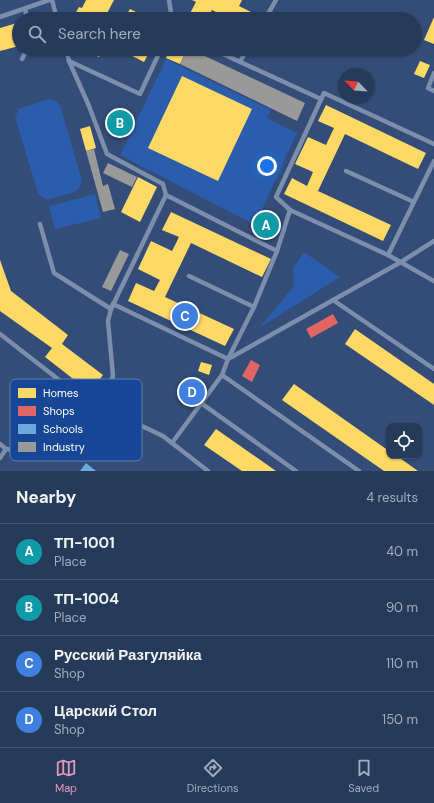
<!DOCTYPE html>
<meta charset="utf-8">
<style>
:root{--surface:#263a5a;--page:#324563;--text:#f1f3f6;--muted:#a4adbb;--line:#425470;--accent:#e797bd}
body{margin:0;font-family:"DM Sans",sans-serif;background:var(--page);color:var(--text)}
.controls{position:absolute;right:12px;bottom:12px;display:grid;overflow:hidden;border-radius:8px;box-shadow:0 1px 3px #0004}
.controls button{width:36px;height:36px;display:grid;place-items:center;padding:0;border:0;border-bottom:1px solid var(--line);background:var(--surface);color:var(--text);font:20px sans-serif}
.compass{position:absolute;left:338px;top:68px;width:36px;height:36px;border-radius:50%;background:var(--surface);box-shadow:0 1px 3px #0004;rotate:295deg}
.you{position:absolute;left:267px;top:166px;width:14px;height:14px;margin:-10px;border:3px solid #fff;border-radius:50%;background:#1a73e8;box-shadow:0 0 0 6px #1a73e833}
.badge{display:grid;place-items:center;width:26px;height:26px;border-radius:50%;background:var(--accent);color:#fff;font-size:13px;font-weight:700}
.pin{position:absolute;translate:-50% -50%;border:2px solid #fff;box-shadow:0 1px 4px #0006}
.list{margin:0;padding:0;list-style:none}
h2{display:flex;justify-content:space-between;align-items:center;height:52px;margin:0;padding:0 16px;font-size:17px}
h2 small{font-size:13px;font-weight:400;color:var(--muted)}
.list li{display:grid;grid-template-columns:26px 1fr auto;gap:12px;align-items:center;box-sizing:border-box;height:56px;padding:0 16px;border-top:1px solid var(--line)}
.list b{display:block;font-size:15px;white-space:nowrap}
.list p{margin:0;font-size:13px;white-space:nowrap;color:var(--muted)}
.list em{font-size:13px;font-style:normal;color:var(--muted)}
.icon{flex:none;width:22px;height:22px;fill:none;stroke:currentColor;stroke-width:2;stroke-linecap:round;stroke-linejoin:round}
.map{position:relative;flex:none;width:434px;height:471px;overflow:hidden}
.search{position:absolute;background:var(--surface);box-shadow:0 1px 3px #0004;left:12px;right:12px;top:12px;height:44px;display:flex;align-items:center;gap:10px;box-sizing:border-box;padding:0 14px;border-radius:22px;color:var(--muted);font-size:15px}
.sheet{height:276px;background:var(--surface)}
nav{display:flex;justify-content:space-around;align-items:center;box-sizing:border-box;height:56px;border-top:1px solid var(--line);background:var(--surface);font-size:11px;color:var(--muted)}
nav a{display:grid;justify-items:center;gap:2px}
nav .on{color:var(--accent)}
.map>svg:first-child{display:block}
</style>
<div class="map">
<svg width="434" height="471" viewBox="0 0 434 471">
<rect width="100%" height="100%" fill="#334d78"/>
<g fill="#2b5dac">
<path d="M 166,59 L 271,110 L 267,118 L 297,133 L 255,225 L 120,155 Z"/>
<path d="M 48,99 L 54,100 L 60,105 L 82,181 L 80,187 L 75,192 L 47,200 L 41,196 L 38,193 L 15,117 L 19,109 Z"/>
<path d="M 95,194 L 101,218 L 55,229 L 49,206 Z"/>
<path d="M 304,252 L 340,277 L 259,328 L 294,286 L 293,269 Z"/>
</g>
<g fill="#ffd966">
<path d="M 86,0 L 114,0 L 104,19 L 72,19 L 79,7 L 82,8 Z"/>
<path d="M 192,0 L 242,0 L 239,6 L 265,19 L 230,19 L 212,10 L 207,19 L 187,19 L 196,2 Z"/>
<path d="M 130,9 L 146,17 L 145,19 L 124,19 Z"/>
<path d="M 434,17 L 434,44 L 424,40 Z"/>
<path d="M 17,23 L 19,30 L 19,46 L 0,51 L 0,28 Z"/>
<path d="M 83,49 L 103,49 L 99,57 Z"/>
<path d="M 119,49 L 151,49 L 144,62 Z"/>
<path d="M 170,49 L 187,49 L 180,64 L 166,58 Z"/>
<path d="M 420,61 L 430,65 L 424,78 L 414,74 Z"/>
<path d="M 182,76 L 252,109 L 218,181 L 148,148 Z"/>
<path d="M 326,105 L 426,153 L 418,169 L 345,134 L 318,191 L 391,225 L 383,241 L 284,194 L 292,178 L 307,186 L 313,172 L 295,164 L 308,137 L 326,145 L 334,128 L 318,121 Z"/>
<path d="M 114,115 L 129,122 L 125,131 L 110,124 Z"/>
<path d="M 90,126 L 96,148 L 86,151 L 80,129 Z"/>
<path d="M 138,177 L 157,187 L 140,222 L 121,212 Z"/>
<path d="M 171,212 L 271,259 L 262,277 L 191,243 L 165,297 L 234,329 L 225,346 L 128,301 L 136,283 L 154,291 L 160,280 L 138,269 L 151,241 L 172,251 L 179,237 L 162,230 Z"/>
<path d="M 262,218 L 274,224 L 270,232 L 259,226 Z"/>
<path d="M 0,260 L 11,291 L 68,335 L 62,344 L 103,375 L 90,392 L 45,357 L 52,348 L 0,311 Z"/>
<path d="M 355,329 L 434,384 L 434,405 L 345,344 Z"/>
<path d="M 201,362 L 212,365 L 209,375 L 198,371 Z"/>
<path d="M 294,384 L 389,451 L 389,456 L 397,456 L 418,471 L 384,471 L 282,400 Z"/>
<path d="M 216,429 L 276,471 L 242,471 L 204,445 Z"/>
</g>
<g fill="#e06666">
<path d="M 333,314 L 338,323 L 311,338 L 306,329 Z"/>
<path d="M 251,360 L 260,365 L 252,382 L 242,376 Z"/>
<path d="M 191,384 L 199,389 L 192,400 L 184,394 Z"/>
</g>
<path fill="#6fa8dc" d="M 86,463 L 96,471 L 80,471 Z"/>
<g fill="#999">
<path d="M 187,49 L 190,49 L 305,103 L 297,121 L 180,64 Z"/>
<path d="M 94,149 L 103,186 L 108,184 L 115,209 L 103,212 L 86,151 Z"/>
<path d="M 108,163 L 137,177 L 132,187 L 103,173 Z"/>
<path d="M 120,250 L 129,254 L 111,291 L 102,287 Z"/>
</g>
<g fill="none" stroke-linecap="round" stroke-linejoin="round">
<g stroke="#7c8eab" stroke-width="4.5">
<path d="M 52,0 L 57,19"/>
<path d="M 169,0 L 172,19"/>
<path d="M 25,9 L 27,19"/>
<path d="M 0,17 L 49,0"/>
<path d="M 265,19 L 276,0"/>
<path d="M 66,49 L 69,61 L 89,106 L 107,154 L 163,184 L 166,195 L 277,251"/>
<path d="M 212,49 L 321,99 L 322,98"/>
<path d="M 22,59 L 27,49"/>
<path d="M 69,61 L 140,94 L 161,49"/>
<path d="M 240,62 L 247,49"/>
<path d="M 434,73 L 428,88 L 434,91"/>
<path d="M 434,144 L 324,93 L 276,197 L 290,210 L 388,255 L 434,161"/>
<path d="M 346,171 L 414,202"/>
<path d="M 166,195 L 111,309 L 108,321 L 113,376 L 102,407 L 163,436 L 208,471"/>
<path d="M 40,224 L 54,273 L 111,309 L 113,304 L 228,359 L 254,307 L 277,251 L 290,210"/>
<path d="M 388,255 L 434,281"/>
<path d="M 189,276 L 254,307"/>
<path d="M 333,300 L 434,369"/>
<path d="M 0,334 L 90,404 L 102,407 L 60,450 L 37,453 L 6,449 L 0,458"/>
<path d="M 222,375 L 359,471"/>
<path d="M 201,403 L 296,471"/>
<path d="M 172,443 L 222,375 L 228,359 L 401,262 L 434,241"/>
<path d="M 0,444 L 6,449"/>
</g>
</g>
<rect x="10" y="379" width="132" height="82" rx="6" fill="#164695" stroke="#5c7eb5" stroke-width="1"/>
<rect x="18" y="388" width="18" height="10" fill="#ffd966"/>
<rect x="18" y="406" width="18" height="10" fill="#e06666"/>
<rect x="18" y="424" width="18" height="10" fill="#6fa8dc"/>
<rect x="18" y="442" width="18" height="10" fill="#999"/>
<g font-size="11" fill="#fff">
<text x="43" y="397">Homes</text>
<text x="43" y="415">Shops</text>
<text x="43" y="433">Schools</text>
<text x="43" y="451">Industry</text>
</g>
</svg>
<div class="controls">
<button><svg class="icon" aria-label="locate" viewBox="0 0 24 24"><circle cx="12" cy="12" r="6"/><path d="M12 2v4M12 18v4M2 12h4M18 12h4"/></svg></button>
</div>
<svg class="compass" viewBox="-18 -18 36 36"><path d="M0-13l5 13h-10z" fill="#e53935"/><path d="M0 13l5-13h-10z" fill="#a4adbb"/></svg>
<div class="you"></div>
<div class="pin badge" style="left:266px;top:225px;background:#0f9aa8">A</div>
<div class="pin badge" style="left:120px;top:123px;background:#0f9aa8">B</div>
<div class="pin badge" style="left:185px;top:316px;background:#3f7fe0">C</div>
<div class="pin badge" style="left:192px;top:392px;background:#3f7fe0">D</div>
<div class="search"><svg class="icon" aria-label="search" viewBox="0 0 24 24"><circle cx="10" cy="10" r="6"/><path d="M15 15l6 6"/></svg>Search here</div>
</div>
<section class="sheet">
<h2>Nearby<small>4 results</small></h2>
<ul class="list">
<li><span class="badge" style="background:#0f9aa8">A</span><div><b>ТП-1001</b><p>Place</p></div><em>40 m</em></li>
<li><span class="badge" style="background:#0f9aa8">B</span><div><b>ТП-1004</b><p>Place</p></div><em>90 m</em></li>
<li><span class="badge" style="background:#3f7fe0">C</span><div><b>Русский Разгуляйка</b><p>Shop</p></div><em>110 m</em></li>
<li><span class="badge" style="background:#3f7fe0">D</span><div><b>Царский Стол</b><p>Shop</p></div><em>150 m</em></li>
</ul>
</section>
<nav>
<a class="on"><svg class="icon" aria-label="map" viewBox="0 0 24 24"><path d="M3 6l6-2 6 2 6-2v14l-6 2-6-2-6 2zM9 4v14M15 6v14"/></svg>Map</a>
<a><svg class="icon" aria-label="directions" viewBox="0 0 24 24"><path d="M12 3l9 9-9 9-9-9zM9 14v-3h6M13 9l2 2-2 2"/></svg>Directions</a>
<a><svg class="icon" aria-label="saved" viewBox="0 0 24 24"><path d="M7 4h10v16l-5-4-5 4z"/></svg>Saved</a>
</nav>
